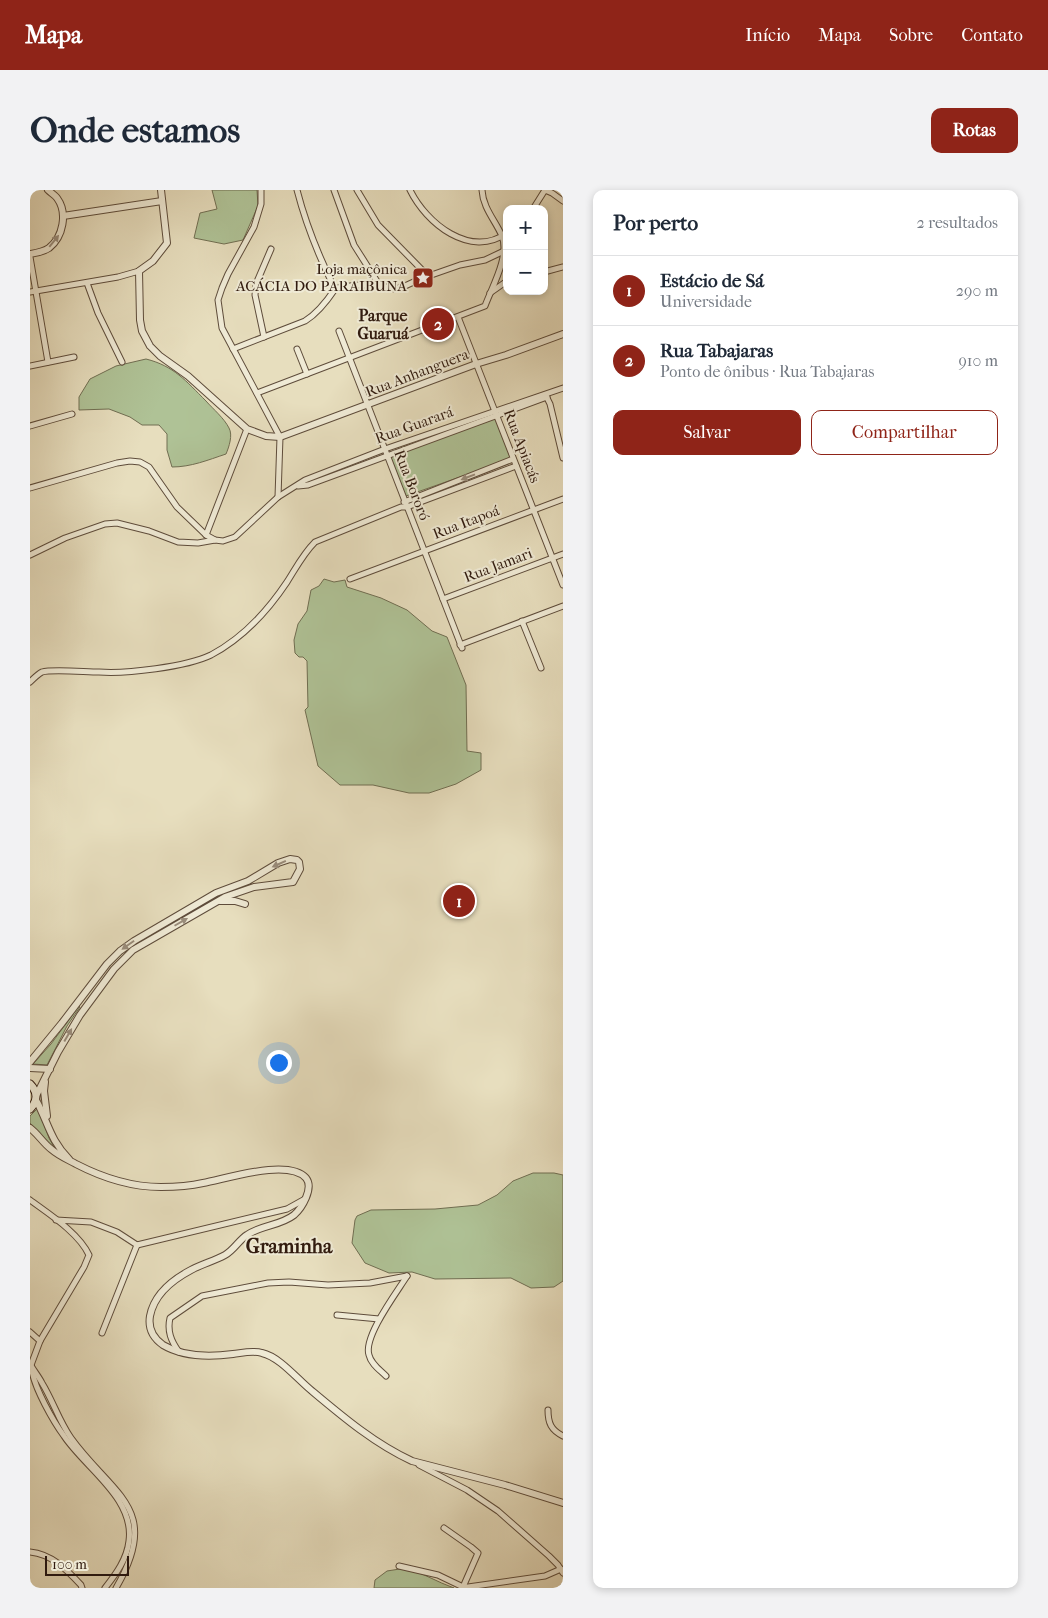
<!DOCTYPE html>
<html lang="pt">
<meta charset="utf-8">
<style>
:root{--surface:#fff;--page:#f2f2f3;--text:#1f2937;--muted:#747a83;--line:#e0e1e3;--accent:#8f2418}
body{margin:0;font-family:"IM FELL French Canon",serif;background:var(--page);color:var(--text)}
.controls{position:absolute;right:15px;top:15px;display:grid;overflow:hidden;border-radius:10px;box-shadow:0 2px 8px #0003}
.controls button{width:45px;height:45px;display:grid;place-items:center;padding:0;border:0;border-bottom:1px solid var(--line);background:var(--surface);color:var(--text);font:25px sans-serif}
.scale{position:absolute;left:15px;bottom:12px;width:84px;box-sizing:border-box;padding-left:5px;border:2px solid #311b0f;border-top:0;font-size:14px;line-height:18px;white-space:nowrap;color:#311b0f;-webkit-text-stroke:4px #efead5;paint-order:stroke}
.you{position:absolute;left:248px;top:872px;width:18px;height:18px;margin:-12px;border:4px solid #fff;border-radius:50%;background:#1a73e8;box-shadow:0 0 0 8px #1a73e833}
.badge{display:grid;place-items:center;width:32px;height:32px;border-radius:50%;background:var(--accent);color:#fff;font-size:16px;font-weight:700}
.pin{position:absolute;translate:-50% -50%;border:2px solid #fff;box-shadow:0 1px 5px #0006}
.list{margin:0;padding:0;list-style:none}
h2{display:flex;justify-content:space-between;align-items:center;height:65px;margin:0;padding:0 20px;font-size:21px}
h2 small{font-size:16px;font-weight:400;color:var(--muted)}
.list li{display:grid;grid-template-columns:32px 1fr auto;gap:15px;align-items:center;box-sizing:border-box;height:70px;padding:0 20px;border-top:1px solid var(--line)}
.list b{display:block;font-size:19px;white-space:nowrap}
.list p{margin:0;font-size:16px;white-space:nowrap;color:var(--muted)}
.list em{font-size:16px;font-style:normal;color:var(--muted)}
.actions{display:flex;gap:10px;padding:15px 20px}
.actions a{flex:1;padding:11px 0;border:1px solid var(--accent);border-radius:10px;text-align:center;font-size:18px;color:var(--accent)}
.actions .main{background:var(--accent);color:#fff}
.map{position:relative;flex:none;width:533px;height:1398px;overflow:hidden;border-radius:10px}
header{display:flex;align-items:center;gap:30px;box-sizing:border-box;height:70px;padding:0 25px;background:var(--accent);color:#fff}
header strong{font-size:24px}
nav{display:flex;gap:28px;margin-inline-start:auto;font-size:18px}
.intro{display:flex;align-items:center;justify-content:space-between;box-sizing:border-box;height:120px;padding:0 30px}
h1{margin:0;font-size:35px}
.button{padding:12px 22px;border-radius:10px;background:var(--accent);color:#fff;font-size:18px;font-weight:700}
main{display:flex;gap:30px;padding:0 30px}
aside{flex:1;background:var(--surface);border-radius:10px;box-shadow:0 2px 8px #0003}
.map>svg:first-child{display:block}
</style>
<header>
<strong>Mapa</strong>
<nav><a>Início</a><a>Mapa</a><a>Sobre</a><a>Contato</a></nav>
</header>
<div class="intro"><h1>Onde estamos</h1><a class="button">Rotas</a></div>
<main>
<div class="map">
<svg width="533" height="1398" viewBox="0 0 533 1398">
<rect width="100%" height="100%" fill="#e7debe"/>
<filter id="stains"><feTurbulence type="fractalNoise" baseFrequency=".004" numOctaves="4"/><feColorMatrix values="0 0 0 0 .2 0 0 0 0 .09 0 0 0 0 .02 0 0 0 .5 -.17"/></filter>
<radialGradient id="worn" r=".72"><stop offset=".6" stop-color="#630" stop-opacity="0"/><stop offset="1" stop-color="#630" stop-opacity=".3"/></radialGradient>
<g fill="#afc296" stroke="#706e52">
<path d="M 182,0 L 227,0 L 228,16 L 213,50 L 194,54 L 164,48 L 170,23 L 187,19 Z"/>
<path d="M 116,169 C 144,176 156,191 176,211 C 183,219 194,228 199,238 C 203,245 199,257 196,264 C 178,270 161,277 142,277 L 137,260 L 137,244 L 129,235 L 112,235 L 100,227 L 79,219 L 49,220 L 49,207 L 60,189 L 86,176 Z"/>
<path d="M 466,227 L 481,269 L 376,306 L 358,266 Z"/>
<path d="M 294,389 L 304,392 L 315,390 L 317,397 L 351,408 L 377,420 L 402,441 L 417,447 L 436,495 L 437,561 L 451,563 L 451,580 L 426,594 L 399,603 L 379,603 L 343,595 L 310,595 L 288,576 L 275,520 L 278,517 L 277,471 L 273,467 L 269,467 L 265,463 L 264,450 L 268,434 L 277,421 L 281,400 L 289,396 Z"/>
<path d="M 49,816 L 50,817 L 37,836 L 17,875 L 3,874 L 21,854 Z"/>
<path d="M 8,918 L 19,948 L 24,957 L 22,956 L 0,933 L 0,926 Z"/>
<path d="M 503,983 L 524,983 L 533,985 L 533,1091 L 524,1097 L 501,1098 L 481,1088 L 405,1089 L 382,1082 L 359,1083 L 335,1073 L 322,1053 L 325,1030 L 327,1026 L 341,1020 L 405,1019 L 448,1015 L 467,1005 L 483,991 Z"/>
<path d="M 376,1378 C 393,1383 407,1392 424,1398 L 344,1398 L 345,1390 L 357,1381 Z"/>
</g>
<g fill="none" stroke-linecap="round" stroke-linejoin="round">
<g stroke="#5e4c3b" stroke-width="7">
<g id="minor">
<path d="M 231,0 L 231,14 L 224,37 L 198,84 L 192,98 L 188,110 L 192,138 L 250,247 L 248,307"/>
<path d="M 267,0 C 276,35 289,67 305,99"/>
<path d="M 304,0 L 324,55 L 350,96"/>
<path d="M 327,0 L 348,35 L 398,86"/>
<path d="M 380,0 C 396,33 440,69 477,43"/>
<path d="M 503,19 L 515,0 L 522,3 L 533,11"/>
<path d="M 0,67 L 18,172"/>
<path d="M 514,82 L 533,77"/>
<path d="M 57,93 L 68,123 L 92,172"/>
<path d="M 305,99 L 311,97 L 329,95 L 347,95 L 365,99 L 375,96 L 390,89 L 430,75 L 455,70 L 474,61"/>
<path d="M 0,102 L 88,87 L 109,81"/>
<path d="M 460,103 L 477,91"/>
<path d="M 428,127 L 533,395"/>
<path d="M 309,141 L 432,458"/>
<path d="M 234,147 L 225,105 L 226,94 L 241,59"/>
<path d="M 203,159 L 275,131 C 288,123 297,111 305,99"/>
<path d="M 267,159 L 277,184"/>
<path d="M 0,176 L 44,167"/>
<path d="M 227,203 L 455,116 C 462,97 480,66 472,46 C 465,30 453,18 452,0"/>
<path d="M 516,206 L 520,214 L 533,268"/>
<path d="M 0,236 L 42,224"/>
<path d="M 268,296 L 278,295 L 517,207"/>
<path d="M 0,298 L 87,273 L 100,271 L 110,272 L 119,277 L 147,317 L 176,345 L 185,350 L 193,351 L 205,347 L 248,307 L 275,290 L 355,259 L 533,198"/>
<path d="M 374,312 L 483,269"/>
<path d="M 176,345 L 217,239"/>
<path d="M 0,365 L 35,348 L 75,334 L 87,333 L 119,341 L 148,352 L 168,353 L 185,350"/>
<path d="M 320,389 L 533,309"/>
<path d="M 413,409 L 533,364"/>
<path d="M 492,431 L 511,478"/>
<path d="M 430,455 L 533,416"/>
<path d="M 0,492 C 3,489 8,484 12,482 C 22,479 56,482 69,482 C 96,484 156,477 181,465 C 213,448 237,422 257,392 C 266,378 273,364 285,352 L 371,317 L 377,317 L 486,276"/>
<path d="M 0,1010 C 19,1024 49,1043 59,1065 L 54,1077 L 10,1151 L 1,1175"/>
<path d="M 26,1030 L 61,1032 L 87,1042 L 107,1055"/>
<path d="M 107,1055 L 257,1019 L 275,1009"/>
<path d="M 307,1125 L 349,1129"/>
<path d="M 0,1142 L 10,1151"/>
<path d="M 72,1143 L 107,1055"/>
<path d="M 149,1162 C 141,1151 137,1141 140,1128 L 172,1106 L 238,1093 L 259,1092 L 298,1095 L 340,1093 L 377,1086"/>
<path d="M 0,1174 C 4,1181 9,1187 12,1193 C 23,1211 29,1231 41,1248 C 82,1305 133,1318 86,1398"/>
<path d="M 2,1181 C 5,1199 23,1231 34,1246 C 55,1278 105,1308 99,1351 C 97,1369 86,1384 75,1398"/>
<path d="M 356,1186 C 350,1180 341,1174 339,1165 C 333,1147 367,1102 377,1086"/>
<path d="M 518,1220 C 518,1233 521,1240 533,1246"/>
<path d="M 389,1275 L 437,1300 L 468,1321 L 519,1366 L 528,1375 L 533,1383"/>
<path d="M 414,1338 L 441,1357 L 448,1363 L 433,1397"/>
<path d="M 0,1362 C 22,1364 37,1380 51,1395 L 52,1398"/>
<path d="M 369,1376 L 408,1385 L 433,1397 L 438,1397 L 515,1386 L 531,1379"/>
<path d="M 533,1398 L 533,1397"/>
</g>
</g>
<g stroke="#5e4c3b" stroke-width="8">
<g id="tertiary">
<path d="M 131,0 L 137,53 L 123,71 L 109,81 L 110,130 L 112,141 L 120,156 L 130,166 L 158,186 L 217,239 L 236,246 L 250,247 L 446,174 L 476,165 L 533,144"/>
<path d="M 33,26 L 132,11"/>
<path d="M 0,64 C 6,63 13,62 19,58 C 33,47 38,23 27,8 C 25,5 21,3 18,0"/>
<path d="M 190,711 L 205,711 L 215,714"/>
<path d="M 0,872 L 32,833 L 77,774 L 90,761 L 104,751 L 186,703 L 218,691 L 248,673 L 260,669 L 267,670 L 269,672 L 270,679 L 263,692 L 224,697 L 195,707 L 103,760 L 84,779 L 50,825 L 28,862 L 6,906"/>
<path d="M 0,878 L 20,879"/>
<path d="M 15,892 L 14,901 L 17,926"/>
<path d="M 6,910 C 18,932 20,950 39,969"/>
<path d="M 0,938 C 8,944 13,953 21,959 C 29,966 37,969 46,974 C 73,988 101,997 131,997 C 145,997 160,996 173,993 C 196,989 258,968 276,988 C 284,998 272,1018 264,1025 C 250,1036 231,1035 217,1045 C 209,1050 204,1060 195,1065 C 184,1071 172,1074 161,1080 C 142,1090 124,1105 120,1126 C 118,1138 123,1148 133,1155 C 153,1167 180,1167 203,1164 C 212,1163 223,1160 232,1163 C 250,1167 268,1190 282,1201 C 313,1227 345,1254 382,1271 L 475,1295 L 533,1313"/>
</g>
</g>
<g stroke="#311b0f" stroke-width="9">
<path id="secondary" d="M 0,894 C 8,902 8,911 0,919"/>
</g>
<use href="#minor" stroke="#efead5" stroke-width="5"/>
<use href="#tertiary" stroke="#efead5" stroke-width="6"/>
<use href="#secondary" stroke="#efead5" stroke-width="7"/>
</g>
<defs><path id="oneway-solid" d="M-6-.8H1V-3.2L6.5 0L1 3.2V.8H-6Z" transform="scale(1.25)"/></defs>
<g fill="#9a8d7c">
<use href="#oneway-solid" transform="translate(24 51) rotate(-51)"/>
<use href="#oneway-solid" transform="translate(438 287) rotate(159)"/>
<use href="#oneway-solid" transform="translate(249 674) rotate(156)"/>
<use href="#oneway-solid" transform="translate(151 732) rotate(-30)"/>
<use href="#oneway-solid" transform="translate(98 755) rotate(145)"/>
<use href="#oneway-solid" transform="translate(38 845) rotate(-60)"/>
</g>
<defs>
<g id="sight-square" transform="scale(1.125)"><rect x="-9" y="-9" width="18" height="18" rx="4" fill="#8f2418" stroke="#efead5"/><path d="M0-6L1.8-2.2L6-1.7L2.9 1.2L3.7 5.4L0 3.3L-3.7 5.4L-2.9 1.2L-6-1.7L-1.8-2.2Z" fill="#fff"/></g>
</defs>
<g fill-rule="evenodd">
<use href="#sight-square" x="393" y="88"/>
</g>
<g text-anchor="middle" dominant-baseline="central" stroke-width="4" stroke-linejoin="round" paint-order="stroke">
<g font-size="15" fill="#311b0f" stroke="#efead5" text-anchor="end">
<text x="377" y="79">Loja maçônica<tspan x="377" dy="17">ACÁCIA DO PARAIBUNA</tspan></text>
</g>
<g font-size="15" fill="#311b0f" stroke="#efead5">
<text transform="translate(387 183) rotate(-21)">Rua Anhanguera</text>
<text transform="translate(384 235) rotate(-20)">Rua Guarará</text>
<text transform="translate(492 256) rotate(69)">Rua Apiacás</text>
<text transform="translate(382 295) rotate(69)">Rua Bororó</text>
<text transform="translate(436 332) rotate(-21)">Rua Itapoá</text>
<text transform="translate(468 375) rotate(-21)">Rua Jamari</text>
</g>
<g font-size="16" font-weight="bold" fill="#311b0f" stroke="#efead5">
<text x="353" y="125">Parque<tspan x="353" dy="18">Guaruá</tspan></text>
</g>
<g font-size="20" font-weight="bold" fill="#311b0f" stroke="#efead5">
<text x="259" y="1056">Graminha</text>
</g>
</g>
<rect width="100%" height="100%" filter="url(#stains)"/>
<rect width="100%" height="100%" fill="url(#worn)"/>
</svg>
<div class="controls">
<button>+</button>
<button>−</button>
</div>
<div class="scale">100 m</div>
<div class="you"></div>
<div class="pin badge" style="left:429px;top:711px">1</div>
<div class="pin badge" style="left:408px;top:134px">2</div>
</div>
<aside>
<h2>Por perto<small>2 resultados</small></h2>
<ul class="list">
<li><span class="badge">1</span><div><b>Estácio de Sá</b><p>Universidade</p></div><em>290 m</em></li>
<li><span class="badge">2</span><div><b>Rua Tabajaras</b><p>Ponto de ônibus · Rua Tabajaras</p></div><em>910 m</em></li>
</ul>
<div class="actions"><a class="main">Salvar</a><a>Compartilhar</a></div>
</aside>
</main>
